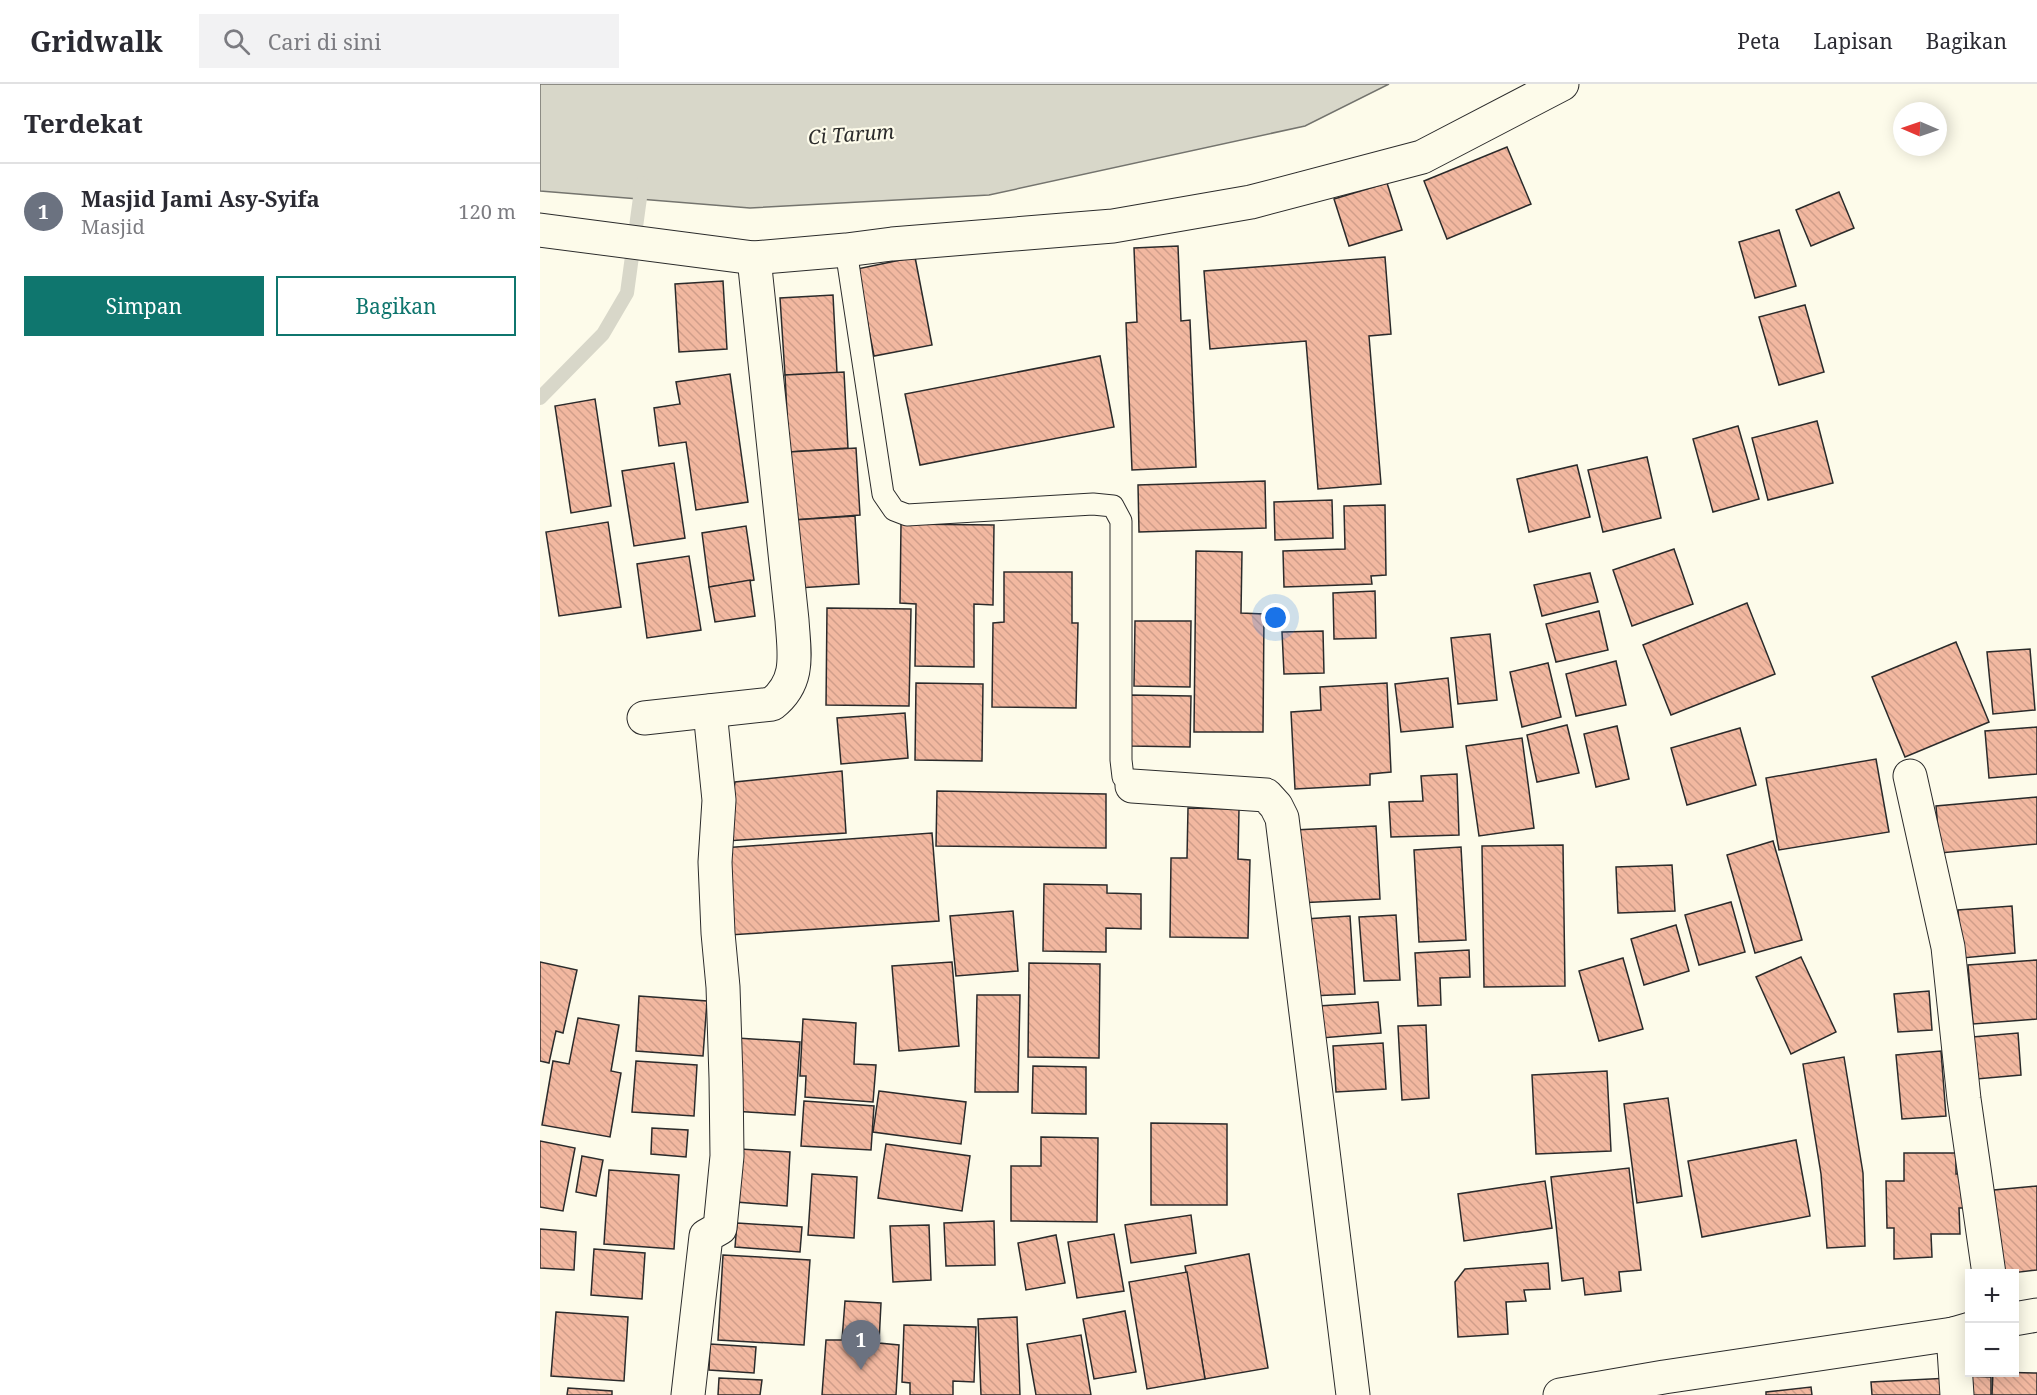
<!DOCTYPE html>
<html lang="id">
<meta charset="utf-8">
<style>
:root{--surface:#fff;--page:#f2f2f3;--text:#2b2b33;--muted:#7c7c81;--line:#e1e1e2;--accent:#0f766e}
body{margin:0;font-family:"Noto Serif",serif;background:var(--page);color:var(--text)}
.controls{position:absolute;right:18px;bottom:18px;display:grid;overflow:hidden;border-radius:0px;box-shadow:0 3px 15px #0003}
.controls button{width:54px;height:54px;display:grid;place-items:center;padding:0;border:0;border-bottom:2px solid var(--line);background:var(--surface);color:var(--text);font:30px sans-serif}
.compass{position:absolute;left:1353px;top:18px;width:54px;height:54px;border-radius:50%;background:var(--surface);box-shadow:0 3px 15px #0003;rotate:272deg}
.you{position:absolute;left:736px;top:534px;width:21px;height:21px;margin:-15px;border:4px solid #fff;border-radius:50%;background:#1a73e8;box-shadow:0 0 0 9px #1a73e833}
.badge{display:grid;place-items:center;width:39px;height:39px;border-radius:50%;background:var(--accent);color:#fff;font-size:20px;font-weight:700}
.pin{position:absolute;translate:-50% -50px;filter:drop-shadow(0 2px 3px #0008)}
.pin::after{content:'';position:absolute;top:32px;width:21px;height:18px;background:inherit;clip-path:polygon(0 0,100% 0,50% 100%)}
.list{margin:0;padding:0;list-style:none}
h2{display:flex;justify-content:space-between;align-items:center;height:78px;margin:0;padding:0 24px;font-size:26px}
h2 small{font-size:20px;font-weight:400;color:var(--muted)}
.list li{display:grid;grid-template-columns:39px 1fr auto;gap:18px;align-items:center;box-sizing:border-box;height:96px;padding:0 24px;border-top:2px solid var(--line)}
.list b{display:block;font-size:22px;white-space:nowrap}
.list p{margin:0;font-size:20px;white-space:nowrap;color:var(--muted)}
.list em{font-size:20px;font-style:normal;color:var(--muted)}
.actions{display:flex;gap:12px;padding:18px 24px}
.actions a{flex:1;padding:14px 0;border:2px solid var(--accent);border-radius:0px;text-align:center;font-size:21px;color:var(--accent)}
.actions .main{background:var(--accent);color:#fff}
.icon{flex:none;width:33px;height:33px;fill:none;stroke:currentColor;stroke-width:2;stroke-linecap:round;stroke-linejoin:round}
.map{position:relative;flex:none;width:1497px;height:1311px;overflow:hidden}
header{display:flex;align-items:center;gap:36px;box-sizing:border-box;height:84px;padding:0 30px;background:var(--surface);border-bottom:2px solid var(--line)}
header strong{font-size:28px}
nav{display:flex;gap:33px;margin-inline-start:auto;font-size:21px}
.search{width:420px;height:54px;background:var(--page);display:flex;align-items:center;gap:15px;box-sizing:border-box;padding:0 21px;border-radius:0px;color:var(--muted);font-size:22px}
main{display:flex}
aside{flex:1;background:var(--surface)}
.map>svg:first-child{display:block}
</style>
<header>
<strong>Gridwalk</strong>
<div class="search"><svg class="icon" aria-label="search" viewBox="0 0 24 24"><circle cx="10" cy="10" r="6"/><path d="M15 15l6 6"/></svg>Cari di sini</div>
<nav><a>Peta</a><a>Lapisan</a><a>Bagikan</a></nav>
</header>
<main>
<aside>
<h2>Terdekat<small></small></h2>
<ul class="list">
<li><span class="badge" style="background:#6b7280">1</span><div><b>Masjid Jami Asy-Syifa</b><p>Masjid</p></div><em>120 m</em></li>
</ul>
<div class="actions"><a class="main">Simpan</a><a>Bagikan</a></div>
</aside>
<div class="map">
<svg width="1497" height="1311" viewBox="0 0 1497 1311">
<defs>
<pattern id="building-back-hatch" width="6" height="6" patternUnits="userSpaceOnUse" patternTransform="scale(1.5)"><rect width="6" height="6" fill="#f2b8a0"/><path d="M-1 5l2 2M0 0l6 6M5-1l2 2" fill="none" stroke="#d09e8a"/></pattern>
</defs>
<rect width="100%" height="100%" fill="#fdfbea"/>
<path fill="#d8d7c9" stroke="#74746e" stroke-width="1.5" d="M 0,0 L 849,0 L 765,42 L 449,111 L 210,124 L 0,107 Z"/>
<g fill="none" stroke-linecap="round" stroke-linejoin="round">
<path stroke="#d8d7c9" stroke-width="14" d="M 0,314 L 63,250 L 87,209 L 102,99"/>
</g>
<g fill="url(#building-back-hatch)" stroke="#2b2b2b" stroke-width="1.5">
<path d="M 967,63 L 991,120 L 907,155 L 884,97 Z"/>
<path d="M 847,99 L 862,146 L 809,162 L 794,115 Z"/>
<path d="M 1299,108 L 1314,144 L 1271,162 L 1256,126 Z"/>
<path d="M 1239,146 L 1256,202 L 1215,214 L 1199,158 Z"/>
<path d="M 638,162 L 641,237 L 650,236 L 656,383 L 592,386 L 586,239 L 597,238 L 594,164 Z"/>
<path d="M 375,173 L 392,261 L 334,272 L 317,185 Z"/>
<path d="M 845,173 L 851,250 L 829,252 L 841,400 L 778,405 L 766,257 L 670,265 L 664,187 Z"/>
<path d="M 183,197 L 187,265 L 139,268 L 135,200 Z"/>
<path d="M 293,211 L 297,289 L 245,291 L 240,214 Z"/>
<path d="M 1265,221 L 1284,288 L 1239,301 L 1219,233 Z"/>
<path d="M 560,272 L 574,343 L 380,381 L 365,310 Z"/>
<path d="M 304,288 L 308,364 L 249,368 L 245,291 Z"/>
<path d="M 190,290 L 208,418 L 156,426 L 146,358 L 119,362 L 114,324 L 140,320 L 136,298 Z"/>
<path d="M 55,315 L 71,422 L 31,429 L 15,322 Z"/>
<path d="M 1277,337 L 1293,399 L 1228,416 L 1212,354 Z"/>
<path d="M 1198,342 L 1219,415 L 1173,428 L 1153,355 Z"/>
<path d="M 316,364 L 320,431 L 254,436 L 249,368 Z"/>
<path d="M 1107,373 L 1121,434 L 1063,448 L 1048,386 Z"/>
<path d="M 134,379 L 145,454 L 94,462 L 82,387 Z"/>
<path d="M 1037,381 L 1050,433 L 989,448 L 977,395 Z"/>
<path d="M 725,397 L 726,444 L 599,448 L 598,401 Z"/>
<path d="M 792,416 L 793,454 L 735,456 L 734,418 Z"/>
<path d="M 845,421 L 846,491 L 831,492 L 832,500 L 744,503 L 743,467 L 805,465 L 804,422 Z"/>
<path d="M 315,432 L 319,500 L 258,504 L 254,436 Z"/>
<path d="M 68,438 L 81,523 L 19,532 L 6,448 Z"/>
<path d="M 361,440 L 454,441 L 453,521 L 434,520 L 434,583 L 375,582 L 376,520 L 360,519 Z"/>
<path d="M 206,442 L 214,496 L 169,503 L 162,449 Z"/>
<path d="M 1134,465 L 1153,520 L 1092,542 L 1073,486 Z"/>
<path d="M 656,467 L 702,468 L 701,529 L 724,530 L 723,648 L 654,648 Z"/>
<path d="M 149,472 L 161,546 L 107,554 L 97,480 Z"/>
<path d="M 464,488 L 532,488 L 532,539 L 538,539 L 536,624 L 452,623 L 453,539 L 464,538 Z"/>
<path d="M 1050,489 L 1058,518 L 1002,532 L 994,501 Z"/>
<path d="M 210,496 L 215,532 L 175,538 L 169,503 Z"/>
<path d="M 835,507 L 836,554 L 794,555 L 793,509 Z"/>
<path d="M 1207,519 L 1235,590 L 1131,631 L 1103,561 Z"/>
<path d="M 287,524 L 371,525 L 369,622 L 286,621 Z"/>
<path d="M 1059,527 L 1068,566 L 1016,578 L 1006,540 Z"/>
<path d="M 595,537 L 651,537 L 650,603 L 594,602 Z"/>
<path d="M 783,547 L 784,589 L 744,590 L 742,548 Z"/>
<path d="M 950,550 L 957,616 L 918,620 L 911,554 Z"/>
<path d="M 1416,558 L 1449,638 L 1365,673 L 1332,593 Z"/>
<path d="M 1490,565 L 1495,626 L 1453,630 L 1447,568 Z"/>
<path d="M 1076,577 L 1086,621 L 1036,632 L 1026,590 Z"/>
<path d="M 1008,579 L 1021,633 L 982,643 L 970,588 Z"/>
<path d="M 908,594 L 913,643 L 861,648 L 855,600 Z"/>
<path d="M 376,599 L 443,600 L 442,677 L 375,676 Z"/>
<path d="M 847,599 L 851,688 L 830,690 L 830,701 L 755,705 L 751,628 L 781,626 L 780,603 Z"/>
<path d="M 590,611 L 651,612 L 650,663 L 590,662 Z"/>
<path d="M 365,629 L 368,674 L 301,680 L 297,634 Z"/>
<path d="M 1027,641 L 1039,689 L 997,698 L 987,651 Z"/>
<path d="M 1077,642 L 1089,695 L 1056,703 L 1044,650 Z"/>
<path d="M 1497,643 L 1497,690 L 1449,694 L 1445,647 Z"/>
<path d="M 1200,644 L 1216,701 L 1147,721 L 1131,664 Z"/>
<path d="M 982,654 L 994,744 L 939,752 L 926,662 Z"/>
<path d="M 1336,675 L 1349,748 L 1239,766 L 1226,694 Z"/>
<path d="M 302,687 L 306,749 L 186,757 L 195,698 Z"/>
<path d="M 917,690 L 919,751 L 851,753 L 849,718 L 883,717 L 881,692 Z"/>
<path d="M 397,707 L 566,710 L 566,764 L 396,762 Z"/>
<path d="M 1497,713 L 1497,760 L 1400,769 L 1396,722 Z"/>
<path d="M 648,724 L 699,725 L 698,775 L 710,776 L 708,854 L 630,853 L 631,774 L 647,774 Z"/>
<path d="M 836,742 L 840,815 L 757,819 L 754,746 Z"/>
<path d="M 392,749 L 399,837 L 189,851 L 182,764 Z"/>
<path d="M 1233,757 L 1262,856 L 1215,869 L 1187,771 Z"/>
<path d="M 1023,761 L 1025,902 L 944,903 L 942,762 Z"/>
<path d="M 921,763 L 926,856 L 879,858 L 874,766 Z"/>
<path d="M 1132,781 L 1135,827 L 1078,829 L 1076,783 Z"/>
<path d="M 504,800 L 567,801 L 567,809 L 601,810 L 601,845 L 566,844 L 566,868 L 503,867 Z"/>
<path d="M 1191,818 L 1205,868 L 1159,881 L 1145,831 Z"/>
<path d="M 1472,822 L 1475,869 L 1422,874 L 1418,826 Z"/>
<path d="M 473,827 L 478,887 L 416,892 L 410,832 Z"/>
<path d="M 856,831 L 860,896 L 824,897 L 819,833 Z"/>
<path d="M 810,832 L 815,910 L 770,912 L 765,835 Z"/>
<path d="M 1136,841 L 1149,887 L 1104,901 L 1091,855 Z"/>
<path d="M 929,866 L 930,893 L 900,894 L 901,921 L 878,922 L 875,869 Z"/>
<path d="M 1261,873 L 1296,948 L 1251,970 L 1216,893 Z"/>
<path d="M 1083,874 L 1103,945 L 1059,957 L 1039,887 Z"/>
<path d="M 1497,876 L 1497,935 L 1433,940 L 1428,881 Z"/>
<path d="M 0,878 L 37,886 L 23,949 L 16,947 L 9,979 L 0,977 Z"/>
<path d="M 412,878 L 419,962 L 359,967 L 352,882 Z"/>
<path d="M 489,879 L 560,880 L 559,974 L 488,973 Z"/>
<path d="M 1389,907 L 1392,946 L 1358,948 L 1354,910 Z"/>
<path d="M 437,911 L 480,911 L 478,1008 L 435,1008 Z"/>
<path d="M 99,912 L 167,917 L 163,972 L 96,967 Z"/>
<path d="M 838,918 L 841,949 L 781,954 L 779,922 Z"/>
<path d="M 38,934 L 79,941 L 71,987 L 81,989 L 70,1053 L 2,1041 L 13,977 L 29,980 Z"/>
<path d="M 263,935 L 316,939 L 314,980 L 336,981 L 333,1018 L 265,1013 L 266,992 L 260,992 Z"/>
<path d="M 886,941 L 889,1014 L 862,1016 L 858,942 Z"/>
<path d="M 1478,949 L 1481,991 L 1425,996 L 1421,954 Z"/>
<path d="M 197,954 L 260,958 L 255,1031 L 192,1027 Z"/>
<path d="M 843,959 L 846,1005 L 796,1008 L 793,962 Z"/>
<path d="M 1401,967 L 1406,1032 L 1362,1035 L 1356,971 Z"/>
<path d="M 1304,973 L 1323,1089 L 1325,1162 L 1287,1164 L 1281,1090 L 1263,980 Z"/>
<path d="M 96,977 L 157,981 L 154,1032 L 92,1028 Z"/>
<path d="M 493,982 L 546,983 L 546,1030 L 492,1029 Z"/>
<path d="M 1067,987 L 1071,1067 L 996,1070 L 992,991 Z"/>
<path d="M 339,1007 L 426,1018 L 421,1060 L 333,1048 Z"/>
<path d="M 1128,1014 L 1142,1112 L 1097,1119 L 1084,1020 Z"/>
<path d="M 264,1017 L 334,1022 L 331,1066 L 261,1062 Z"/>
<path d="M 611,1039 L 687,1040 L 687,1121 L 611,1121 Z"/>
<path d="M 112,1044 L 148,1046 L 146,1073 L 111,1070 Z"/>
<path d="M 501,1053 L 558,1054 L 557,1138 L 471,1137 L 471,1082 L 501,1082 Z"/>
<path d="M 1256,1056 L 1270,1132 L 1162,1153 L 1148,1077 Z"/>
<path d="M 0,1057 L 35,1064 L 23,1127 L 0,1123 Z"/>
<path d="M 346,1060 L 430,1072 L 422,1127 L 338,1114 Z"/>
<path d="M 200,1065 L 250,1068 L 247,1122 L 196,1118 Z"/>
<path d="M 1364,1069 L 1416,1069 L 1416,1090 L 1426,1090 L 1426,1124 L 1419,1124 L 1420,1150 L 1391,1150 L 1392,1173 L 1354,1175 L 1354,1144 L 1347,1144 L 1346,1097 L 1364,1097 Z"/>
<path d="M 42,1072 L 63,1076 L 56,1112 L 36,1108 Z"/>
<path d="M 1089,1084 L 1101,1186 L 1079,1188 L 1081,1207 L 1045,1211 L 1043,1194 L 1022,1197 L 1011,1093 Z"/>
<path d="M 69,1086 L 139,1091 L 134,1165 L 64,1160 Z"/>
<path d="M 272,1090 L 317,1093 L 314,1154 L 268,1151 Z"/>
<path d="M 1005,1097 L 1012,1144 L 924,1157 L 918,1110 Z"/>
<path d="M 1497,1102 L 1497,1186 L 1463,1190 L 1454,1106 Z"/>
<path d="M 651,1131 L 656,1169 L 591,1179 L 585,1141 Z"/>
<path d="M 454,1137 L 455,1181 L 406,1182 L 404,1139 Z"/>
<path d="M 197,1139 L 262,1143 L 260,1168 L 195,1163 Z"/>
<path d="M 389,1141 L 391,1196 L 353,1198 L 350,1142 Z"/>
<path d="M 0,1145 L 36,1148 L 34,1186 L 0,1184 Z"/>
<path d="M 574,1150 L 584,1207 L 537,1214 L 528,1158 Z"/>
<path d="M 516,1151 L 525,1199 L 486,1206 L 478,1159 Z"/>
<path d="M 54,1165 L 105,1169 L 102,1215 L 51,1211 Z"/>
<path d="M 709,1170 L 728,1284 L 665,1295 L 645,1182 Z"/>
<path d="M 183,1171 L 270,1176 L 264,1261 L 178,1256 Z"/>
<path d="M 1008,1179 L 1010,1205 L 984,1206 L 986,1217 L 966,1218 L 968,1250 L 918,1253 L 915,1198 L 925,1185 Z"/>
<path d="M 647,1188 L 665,1295 L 607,1305 L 589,1198 Z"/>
<path d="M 305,1217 L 341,1219 L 339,1259 L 359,1261 L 356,1311 L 282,1311 L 286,1256 L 302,1256 Z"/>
<path d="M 585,1227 L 596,1288 L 554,1295 L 543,1235 Z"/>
<path d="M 16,1228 L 88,1233 L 84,1297 L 11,1292 Z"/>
<path d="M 477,1233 L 480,1311 L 441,1311 L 438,1235 Z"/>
<path d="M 364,1241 L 436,1243 L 434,1298 L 413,1297 L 413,1311 L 370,1311 L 370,1299 L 362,1298 Z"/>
<path d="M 541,1251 L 551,1311 L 496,1311 L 487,1260 Z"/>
<path d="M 170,1260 L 216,1263 L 214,1289 L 169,1286 Z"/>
<path d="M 1453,1288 L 1497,1289 L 1497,1311 L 1452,1311 Z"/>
<path d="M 1423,1292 L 1451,1293 L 1451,1311 L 1423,1311 Z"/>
<path d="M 179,1294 L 222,1296 L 220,1311 L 178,1311 Z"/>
<path d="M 1410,1294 L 1411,1311 L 1332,1311 L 1331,1298 Z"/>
<path d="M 1271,1303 L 1272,1311 L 1226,1311 L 1226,1308 Z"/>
<path d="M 28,1304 L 72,1307 L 72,1311 L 27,1311 Z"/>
</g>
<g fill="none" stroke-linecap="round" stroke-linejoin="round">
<g stroke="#2b2b2b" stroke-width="23">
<path id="service" d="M 306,166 L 343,410 L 354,426 L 367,431 L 553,420 L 573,422 L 581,437 L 581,676 L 583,693 L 592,702"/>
</g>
<g stroke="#2b2b2b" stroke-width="35">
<g id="minor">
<path d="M 0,146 L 214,174 L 306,166 L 352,160 L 573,142 L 711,118 L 882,73 L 1022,0"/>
<path d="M 104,634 L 232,620 C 261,597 254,569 252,536 L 214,174"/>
<path d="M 1370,692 L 1408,863 L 1424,1015 L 1449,1190"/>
<path d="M 592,702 L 726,711 L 736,722 L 742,734 L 813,1311"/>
<path d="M 1413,1250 L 1417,1311"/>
<path d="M 148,1311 L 166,1152 L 180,1144 L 187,1072 L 186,994 L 183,903 L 178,849 L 175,778 L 179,716 L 170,627"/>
</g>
</g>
<g stroke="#2b2b2b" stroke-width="35">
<g id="tertiary">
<path d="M 1474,1235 L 1497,1231"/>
<path d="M 1020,1311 L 1124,1293 L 1413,1250 L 1430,1245"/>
</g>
</g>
<use href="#service" stroke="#fdfbea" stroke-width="21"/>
<use href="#minor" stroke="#fdfbea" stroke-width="33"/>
<use href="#tertiary" stroke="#fdfbea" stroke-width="33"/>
</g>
<g text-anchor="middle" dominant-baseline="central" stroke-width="4.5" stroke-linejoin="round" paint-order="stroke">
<g font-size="20" font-style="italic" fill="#2b2b2b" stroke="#fdfbea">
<text transform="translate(311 50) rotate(-4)">Ci Tarum</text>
</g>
</g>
</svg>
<div class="controls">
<button>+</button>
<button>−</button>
</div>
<svg class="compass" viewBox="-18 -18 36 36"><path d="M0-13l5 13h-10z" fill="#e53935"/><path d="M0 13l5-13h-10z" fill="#7c7c81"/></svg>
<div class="you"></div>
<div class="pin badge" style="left:321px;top:1286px;background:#6b7280">1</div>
</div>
</main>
